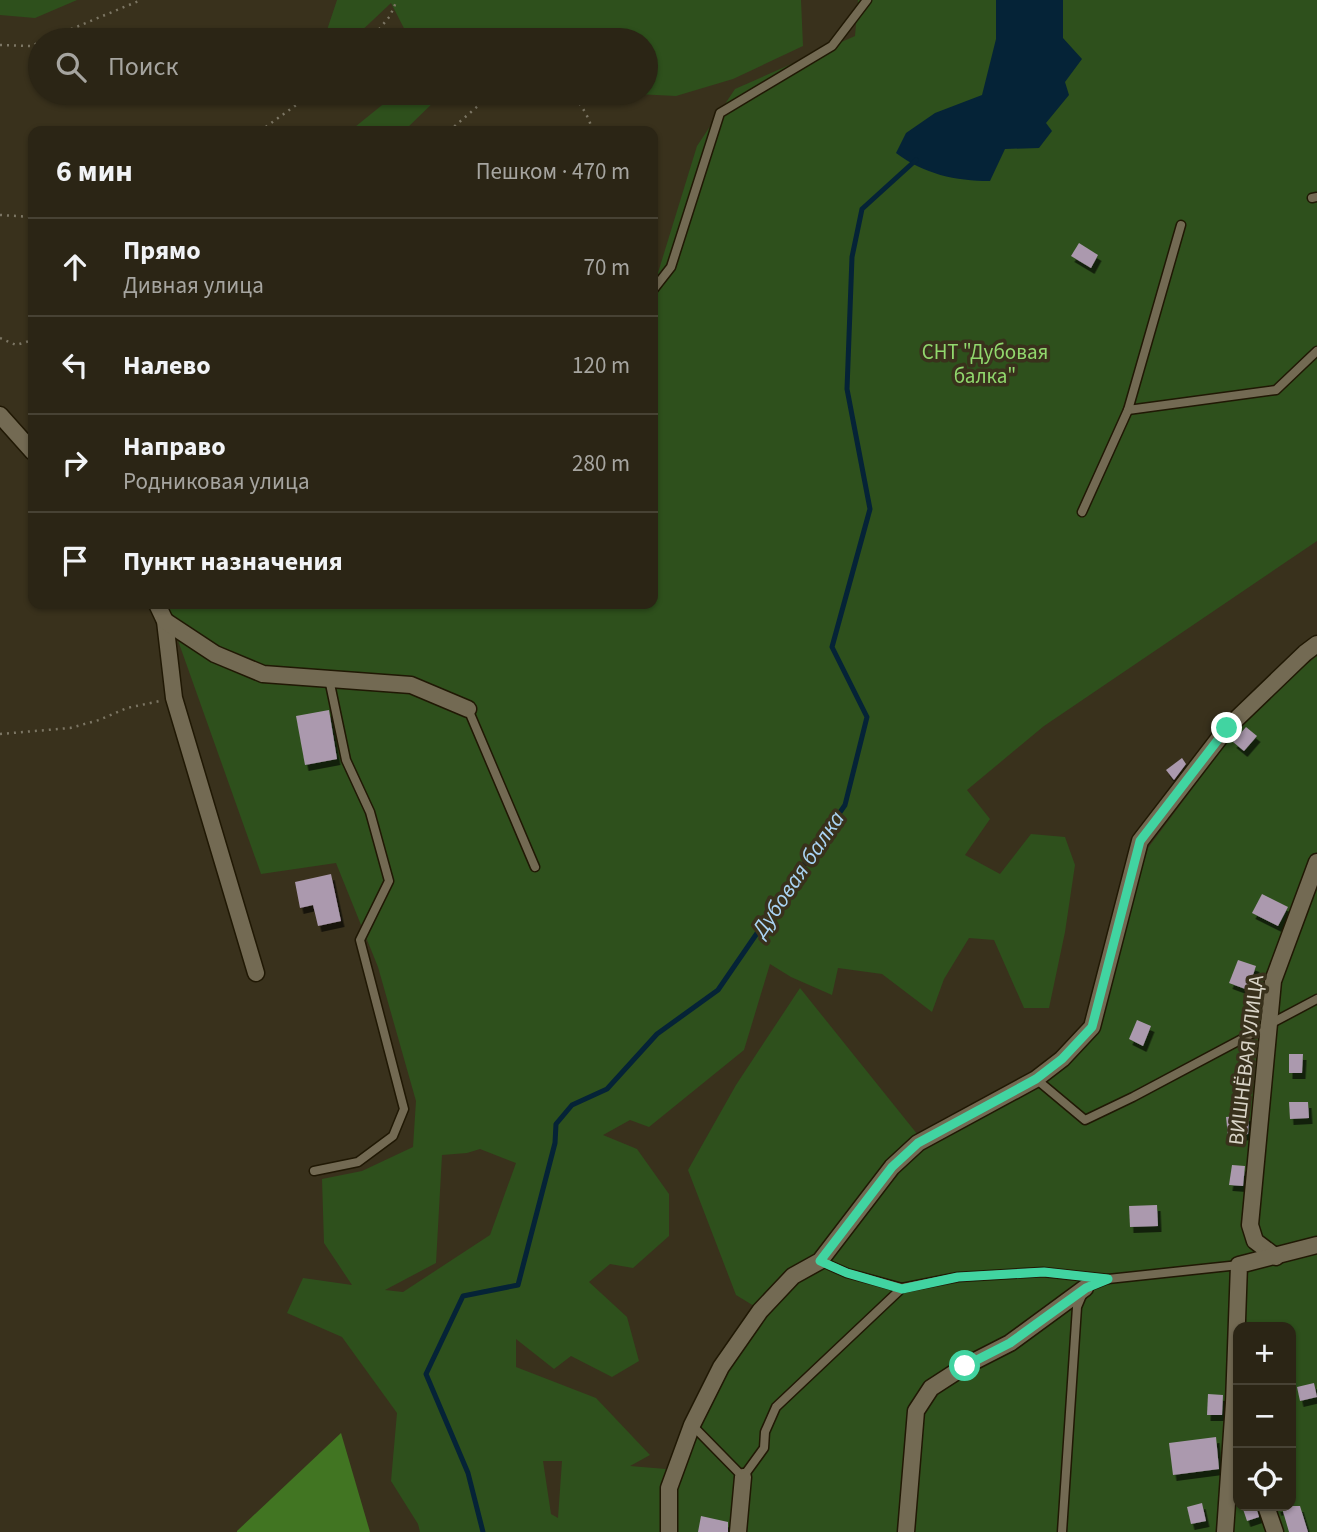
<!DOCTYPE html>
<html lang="ru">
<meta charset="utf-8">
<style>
:root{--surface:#2b2515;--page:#373122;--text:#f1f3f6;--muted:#a6a5a0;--line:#474234}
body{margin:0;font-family:"Source Sans 3",sans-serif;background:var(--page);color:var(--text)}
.controls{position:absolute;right:21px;bottom:21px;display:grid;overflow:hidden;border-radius:14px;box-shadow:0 2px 5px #0004}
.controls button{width:63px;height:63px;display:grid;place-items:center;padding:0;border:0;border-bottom:2px solid var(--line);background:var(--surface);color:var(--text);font:35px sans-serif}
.stop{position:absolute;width:21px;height:21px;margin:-16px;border:5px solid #41d4a1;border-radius:50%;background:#fff}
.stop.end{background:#41d4a1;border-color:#fff;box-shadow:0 2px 7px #0008}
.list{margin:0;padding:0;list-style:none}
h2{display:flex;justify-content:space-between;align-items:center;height:91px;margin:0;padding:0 28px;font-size:30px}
h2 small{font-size:23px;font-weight:400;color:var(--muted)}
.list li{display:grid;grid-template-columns:46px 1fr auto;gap:21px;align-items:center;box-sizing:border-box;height:98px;padding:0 28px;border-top:2px solid var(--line)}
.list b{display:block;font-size:26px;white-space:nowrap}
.list p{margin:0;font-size:23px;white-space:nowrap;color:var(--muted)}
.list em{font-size:23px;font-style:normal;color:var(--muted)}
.icon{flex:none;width:38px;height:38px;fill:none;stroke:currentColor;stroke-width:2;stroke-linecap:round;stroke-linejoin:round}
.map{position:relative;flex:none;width:1317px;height:1532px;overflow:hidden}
.search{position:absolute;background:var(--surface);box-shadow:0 2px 5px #0004;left:28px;top:28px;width:630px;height:77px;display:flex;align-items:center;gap:18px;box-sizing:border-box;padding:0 24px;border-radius:38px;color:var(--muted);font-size:26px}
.panel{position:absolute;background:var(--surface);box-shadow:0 2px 5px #0004;left:28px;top:126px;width:630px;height:483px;border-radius:14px}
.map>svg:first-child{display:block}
</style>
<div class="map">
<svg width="1317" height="1532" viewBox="0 0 1317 1532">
<defs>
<filter id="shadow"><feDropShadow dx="3.5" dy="6" stdDeviation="0" flood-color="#0009"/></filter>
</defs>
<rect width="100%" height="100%" fill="#39311c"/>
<g fill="#2e501c" fill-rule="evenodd">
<path d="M 0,0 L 77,0 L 35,18 L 0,15 Z"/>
<path d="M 337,0 L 801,0 L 803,46 L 733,79 L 676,96 L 617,93 L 646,93 L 646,40 L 410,40 L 391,3 L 356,36 L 327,30 Z"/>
<path d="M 858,0 L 1317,0 L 1317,541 L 1044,726 L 967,790 L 990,819 L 965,855 L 1000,874 L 1031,834 L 1065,837 L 1075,865 L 1065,932 L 1049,1008 L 1024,1008 L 994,940 L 969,938 L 944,979 L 932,1012 L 882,974 L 838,968 L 832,995 L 791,977 L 770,964 L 744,1050 L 649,1127 L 630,1120 L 603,1135 L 637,1149 L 669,1194 L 669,1236 L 633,1268 L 610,1264 L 589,1282 L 627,1317 L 639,1361 L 612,1377 L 571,1356 L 554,1369 L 516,1339 L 516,1367 L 596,1398 L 650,1455 L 630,1466 L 666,1469 L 716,1363 L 754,1306 L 736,1295 L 688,1170 L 736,1085 L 800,988 L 926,1145 L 1035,1088 L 1093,1039 L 1148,848 L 1231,737 L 1299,670 L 1317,656 L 1317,1532 L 420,1532 L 418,1524 L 391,1481 L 397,1413 L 342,1337 L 287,1313 L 303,1278 L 352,1285 L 324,1243 L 322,1179 L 362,1171 L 413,1147 L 416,1101 L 378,967 L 336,863 L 261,874 L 165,604 L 653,604 L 653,289 L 697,146 L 735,89 L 855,36 ZM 480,1149 L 516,1163 L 490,1235 L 403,1292 L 385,1290 L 436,1263 L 442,1155 L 467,1153 ZM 1238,1327 L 1291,1327 L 1291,1506 L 1238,1506 ZM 543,1461 L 562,1461 L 558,1518 L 551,1514 Z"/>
<path d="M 397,93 L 443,93 L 404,131 L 350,131 Z"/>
</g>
<path fill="#417522" d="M 341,1433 L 370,1532 L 237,1532 L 237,1531 Z"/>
<path fill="#052337" d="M 996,0 L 1063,0 L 1063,38 L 1082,59 L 1065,82 L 1069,95 L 1046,123 L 1052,131 L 1039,148 L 1005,149 L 990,181 C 955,181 924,174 896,153 L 906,133 L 935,113 L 982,95 L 996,39 Z"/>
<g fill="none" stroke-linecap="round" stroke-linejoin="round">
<path stroke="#052337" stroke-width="5" d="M 483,1532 L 468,1473 L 426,1374 L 463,1296 L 518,1285 L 555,1143 L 556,1124 L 572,1105 L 607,1089 L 657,1034 L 718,990 L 845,805 L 867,717 L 832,647 L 870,509 L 847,389 L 852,257 L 862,209 L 916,160"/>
</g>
<g fill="#ab99ae" filter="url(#shadow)">
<path d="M 1079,243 L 1098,255 L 1091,268 L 1071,256 Z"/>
<path d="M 329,710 L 337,759 L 305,765 L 296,716 Z"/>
<path d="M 1246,727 L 1257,736 L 1244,751 L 1233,742 Z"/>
<path d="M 1182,758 L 1186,764 L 1174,780 L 1166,770 Z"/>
<path d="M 331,874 L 341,921 L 318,926 L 313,905 L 300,908 L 295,882 Z"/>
<path d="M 1262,894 L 1288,907 L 1278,926 L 1252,913 Z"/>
<path d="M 1238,960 L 1256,966 L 1248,990 L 1229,983 Z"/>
<path d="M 1137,1020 L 1151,1026 L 1143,1046 L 1129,1039 Z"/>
<path d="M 1289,1054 L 1303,1054 L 1302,1073 L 1289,1073 Z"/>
<path d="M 1289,1102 L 1308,1102 L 1309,1118 L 1290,1119 Z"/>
<path d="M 1249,1115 L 1248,1134 L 1228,1136 L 1226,1117 Z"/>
<path d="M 1232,1165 L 1245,1166 L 1243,1186 L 1229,1185 Z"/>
<path d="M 1157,1205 L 1158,1226 L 1130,1227 L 1129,1206 Z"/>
<path d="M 1314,1383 L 1317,1397 L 1300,1401 L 1297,1387 Z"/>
<path d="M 1208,1394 L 1223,1395 L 1222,1415 L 1207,1415 Z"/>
<path d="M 1216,1437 L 1219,1469 L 1173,1475 L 1169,1443 Z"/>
<path d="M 1202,1503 L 1206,1521 L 1191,1524 L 1187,1507 Z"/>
<path d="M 1242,1506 L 1256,1506 L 1259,1517 L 1247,1521 Z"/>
<path d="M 1277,1506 L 1300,1506 L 1308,1532 L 1289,1532 L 1282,1508 L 1278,1510 Z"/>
<path d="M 701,1516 L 728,1522 L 728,1532 L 698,1532 Z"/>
</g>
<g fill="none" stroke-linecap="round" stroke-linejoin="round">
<g stroke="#201804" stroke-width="11">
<g id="service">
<path d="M 1312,198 L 1317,197"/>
<path d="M 1181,225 L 1128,410 L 1276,390 L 1317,351"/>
<path d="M 653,290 L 671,267 L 720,113 L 832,46 L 867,0"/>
<path d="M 1082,512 L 1128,410"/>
<path d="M 468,709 L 535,867"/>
<path d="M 1036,1079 L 1085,1120 L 1133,1097 L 1317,999"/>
<path d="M 314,1171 L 358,1162 L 393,1136 L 404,1109 L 360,940 L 389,881 L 370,812 L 346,760 L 329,679"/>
<path d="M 820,1261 L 847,1273 L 902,1288"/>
<path d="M 692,1425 L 743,1477 L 764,1448 L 765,1432 L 776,1407 L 902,1288 L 958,1277 L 1043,1272 L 1108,1279"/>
<path d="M 1062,1532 L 1077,1307 L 1085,1288 L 1108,1279 L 1239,1265"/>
</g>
</g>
<g stroke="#201804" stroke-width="19">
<g id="minor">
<path d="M 0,415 L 33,452"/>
<path d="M 157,604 L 165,621 L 174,698 L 256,973"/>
<path d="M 165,621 L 215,654 L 263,674 L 411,685 L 468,709"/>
<path d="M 1276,1257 L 1255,1241 L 1250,1225 L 1273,981 L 1317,862"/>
<path d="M 1266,1506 L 1275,1532"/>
<path d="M 669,1532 L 669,1488 L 692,1425 L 721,1367 L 760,1311 L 793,1276 L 820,1261 L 892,1167 L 918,1143 L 1036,1079 L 1062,1059 L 1092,1027 L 1140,841 L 1227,728 L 1305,653 L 1317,644"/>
<path d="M 738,1532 L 743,1477"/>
<path d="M 906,1532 L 916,1411 L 931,1388 L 965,1366 L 1010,1343 L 1085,1288"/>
<path d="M 1225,1532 L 1234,1403 L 1239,1265 L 1317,1245"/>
</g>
</g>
<g stroke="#7c7664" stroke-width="2.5" stroke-dasharray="2 5" stroke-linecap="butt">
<path d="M 45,40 L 141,0"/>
<path d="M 370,40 L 390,16 L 397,0"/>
<path d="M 0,45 L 31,46 L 40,42"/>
<path d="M 570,93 C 580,103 590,117 592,131"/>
<path d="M 260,131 L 313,93"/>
<path d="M 449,131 L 493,93"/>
<path d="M 0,215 L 33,217"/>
<path d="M 0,338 L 16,345 L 33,340"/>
<path d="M 0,734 L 70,728 L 99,720 L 127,708 L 160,701"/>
</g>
<use href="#service" stroke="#736a53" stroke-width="8"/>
<use href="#minor" stroke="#736a53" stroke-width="16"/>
</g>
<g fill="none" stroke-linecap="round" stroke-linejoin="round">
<path stroke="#41d4a1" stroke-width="9" d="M 965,1366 L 1010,1343 L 1086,1288 L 1108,1279 L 1044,1272 L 958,1277 L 902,1289 L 847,1273 L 820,1261 L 892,1167 L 918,1143 L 1036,1079 L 1062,1059 L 1092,1027 L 1140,841 L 1227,728"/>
</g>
<g text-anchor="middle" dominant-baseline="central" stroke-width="7" stroke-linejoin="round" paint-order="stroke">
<g font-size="21" fill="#91d86d" stroke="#39311c">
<text x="985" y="352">СНТ "Дубовая<tspan x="985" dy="24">балка"</tspan></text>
</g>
<g font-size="21" fill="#d9d4c7" stroke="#39311c">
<text transform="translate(1246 1060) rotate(-83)">ВИШНЁВАЯ УЛИЦА</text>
</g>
<g font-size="23" font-style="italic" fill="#aad4f4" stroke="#39311c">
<text transform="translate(798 874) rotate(-56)">Дубовая балка</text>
</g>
</g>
</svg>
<div class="controls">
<button>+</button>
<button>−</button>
<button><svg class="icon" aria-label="locate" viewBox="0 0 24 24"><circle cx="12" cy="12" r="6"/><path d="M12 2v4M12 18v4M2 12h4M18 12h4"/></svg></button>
</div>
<div class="stop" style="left:965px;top:1366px"></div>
<div class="stop end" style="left:1227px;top:728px"></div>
<div class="search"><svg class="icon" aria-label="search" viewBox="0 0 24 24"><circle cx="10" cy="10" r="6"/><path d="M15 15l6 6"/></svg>Поиск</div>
<section class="panel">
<h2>6 мин<small>Пешком · 470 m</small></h2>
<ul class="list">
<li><svg class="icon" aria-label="ahead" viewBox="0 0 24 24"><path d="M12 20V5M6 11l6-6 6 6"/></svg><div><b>Прямо</b><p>Дивная улица</p></div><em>70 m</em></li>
<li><svg class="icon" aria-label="left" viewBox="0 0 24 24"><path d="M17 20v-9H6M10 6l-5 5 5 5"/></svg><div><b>Налево</b></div><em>120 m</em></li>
<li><svg class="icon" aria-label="right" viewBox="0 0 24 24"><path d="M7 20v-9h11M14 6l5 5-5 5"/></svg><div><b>Направо</b><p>Родниковая улица</p></div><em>280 m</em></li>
<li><svg class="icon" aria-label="arrive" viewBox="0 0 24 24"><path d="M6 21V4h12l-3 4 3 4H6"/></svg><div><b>Пункт назначения</b></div></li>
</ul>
</section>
</div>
